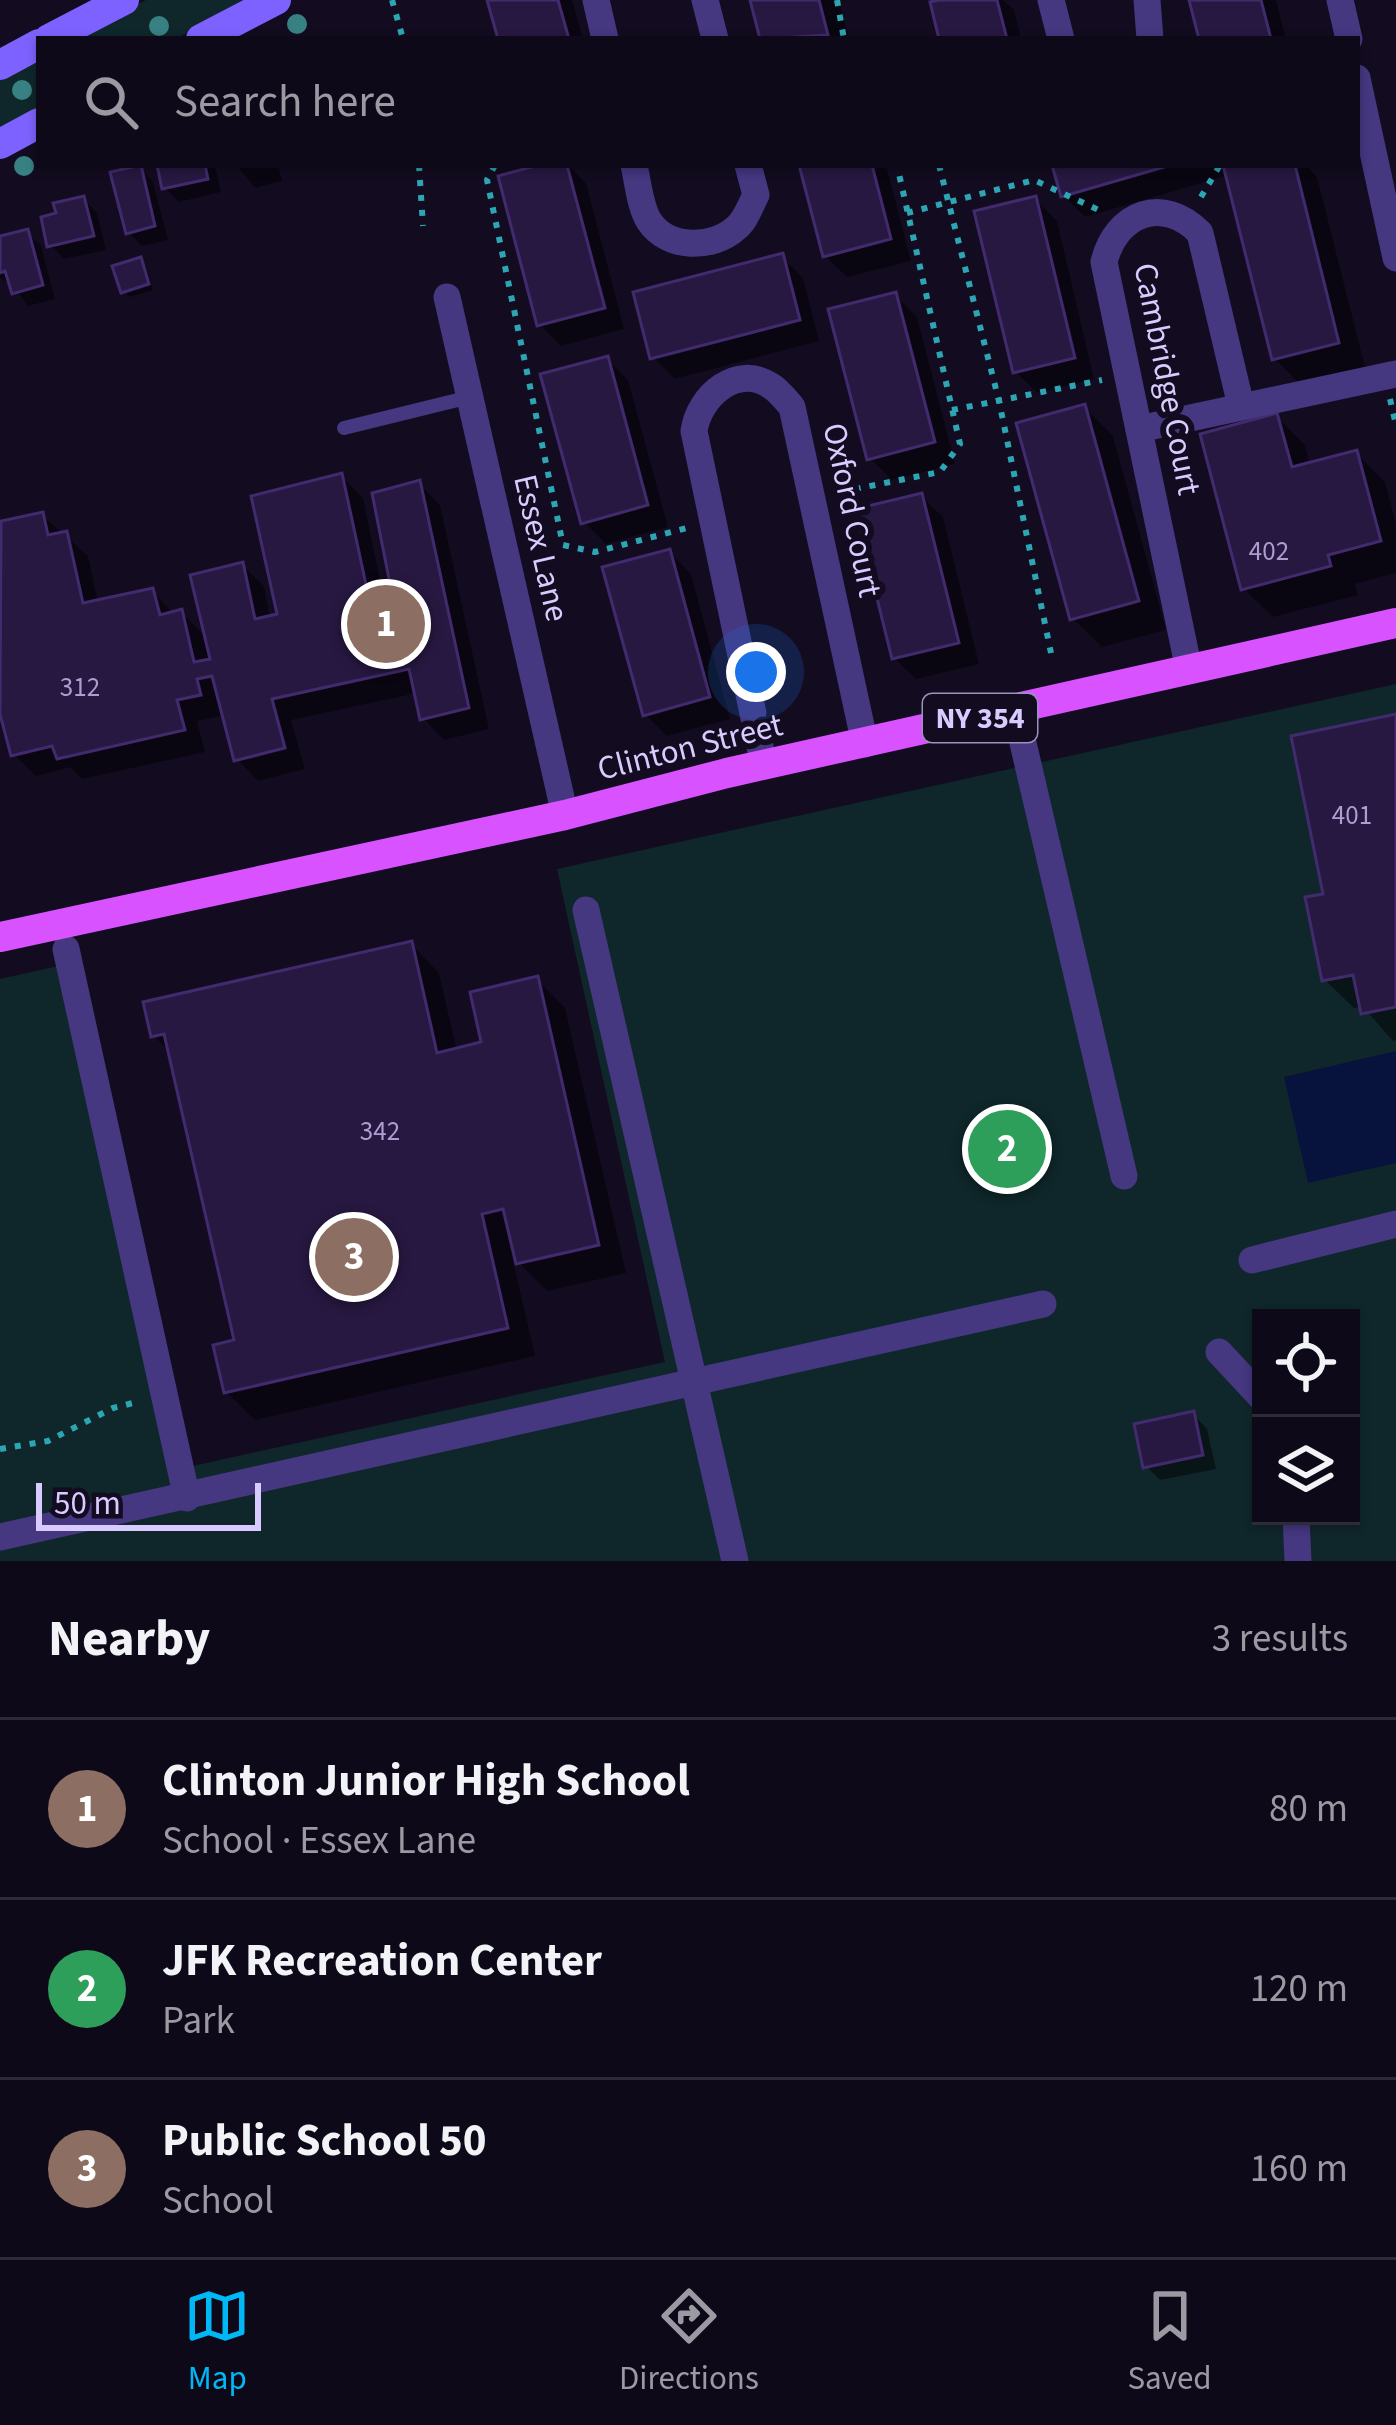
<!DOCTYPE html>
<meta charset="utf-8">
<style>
:root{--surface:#0e0918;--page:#171221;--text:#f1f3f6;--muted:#9b9aa2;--line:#2e2a37;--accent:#00b8f6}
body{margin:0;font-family:"Source Sans 3",sans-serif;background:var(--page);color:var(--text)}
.controls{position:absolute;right:36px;bottom:36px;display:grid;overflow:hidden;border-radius:0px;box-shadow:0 3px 9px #0004}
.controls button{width:108px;height:108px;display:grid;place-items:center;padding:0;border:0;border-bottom:3px solid var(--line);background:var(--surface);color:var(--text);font:60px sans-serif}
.scale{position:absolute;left:36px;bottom:30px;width:225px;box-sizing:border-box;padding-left:12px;border:6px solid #d9cbff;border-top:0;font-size:33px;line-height:42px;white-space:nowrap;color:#d9cbff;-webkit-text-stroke:9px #130c20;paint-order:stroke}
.you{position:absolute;left:756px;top:672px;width:42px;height:42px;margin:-30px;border:9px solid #fff;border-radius:50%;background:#1a73e8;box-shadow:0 0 0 18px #1a73e833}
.badge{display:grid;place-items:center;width:78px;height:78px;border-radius:50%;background:var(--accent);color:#fff;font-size:39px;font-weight:700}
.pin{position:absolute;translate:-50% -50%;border:6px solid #fff;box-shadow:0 3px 12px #0006}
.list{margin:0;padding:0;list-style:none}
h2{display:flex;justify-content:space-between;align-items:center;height:156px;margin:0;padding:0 48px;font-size:51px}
h2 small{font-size:39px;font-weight:400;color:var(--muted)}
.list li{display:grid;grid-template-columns:78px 1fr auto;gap:36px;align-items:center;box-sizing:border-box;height:180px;padding:0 48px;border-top:3px solid var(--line)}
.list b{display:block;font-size:45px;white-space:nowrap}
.list p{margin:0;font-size:39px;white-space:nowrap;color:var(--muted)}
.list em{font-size:39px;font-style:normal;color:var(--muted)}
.icon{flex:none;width:66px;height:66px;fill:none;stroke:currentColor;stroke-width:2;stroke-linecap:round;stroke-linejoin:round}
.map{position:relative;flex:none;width:1396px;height:1561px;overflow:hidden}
.search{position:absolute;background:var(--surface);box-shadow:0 3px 9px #0004;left:36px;right:36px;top:36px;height:132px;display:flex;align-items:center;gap:30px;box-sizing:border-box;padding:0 42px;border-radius:0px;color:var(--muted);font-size:45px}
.sheet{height:696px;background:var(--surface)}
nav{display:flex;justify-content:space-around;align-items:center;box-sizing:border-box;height:168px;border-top:3px solid var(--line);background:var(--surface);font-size:33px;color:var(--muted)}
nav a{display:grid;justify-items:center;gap:6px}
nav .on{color:var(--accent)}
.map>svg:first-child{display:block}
</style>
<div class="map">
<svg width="1396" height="1561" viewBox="0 0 1396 1561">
<rect width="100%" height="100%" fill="#130c20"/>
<g fill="#0f272a" fill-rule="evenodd">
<path d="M 146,0 L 250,0 L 175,39 L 71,39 Z"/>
<path d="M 39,56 L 39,110 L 0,130 L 0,76 Z"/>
<path d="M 1396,684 L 1396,1561 L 0,1561 L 0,979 L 81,961 L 193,1466 L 665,1362 L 557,869 ZM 1261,1318 L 1351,1318 L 1351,1516 L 1261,1516 Z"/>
</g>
<path fill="#08133d" d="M 1396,1051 L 1396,1163 L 1308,1183 L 1284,1077 Z"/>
<g fill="#0007">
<path d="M 490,0 L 572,0 L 583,39 L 501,39 Z"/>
<path d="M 753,0 L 839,0 L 849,39 L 763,39 Z"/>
<path d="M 950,0 L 1003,0 L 1014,10 L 1021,39 L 943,39 Z"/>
<path d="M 1192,0 L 1276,0 L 1286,39 L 1202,39 Z"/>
<path d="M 160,165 L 215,165 L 221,192 L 179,202 L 165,188 Z"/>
<path d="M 231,165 L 278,165 L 282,181 L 255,188 L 240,169 Z"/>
<path d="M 550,165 L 568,165 L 586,183 L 624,329 L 561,346 L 540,325 Z"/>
<path d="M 802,165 L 886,165 L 911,261 L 847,277 L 825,256 Z"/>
<path d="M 1055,165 L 1306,165 L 1317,177 L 1366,371 L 1303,387 L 1275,359 L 1229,175 L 1085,217 L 1063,195 Z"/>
<path d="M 139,168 L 153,182 L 168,240 L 142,246 L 128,232 Z"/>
<path d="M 83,199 L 97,213 L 106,250 L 64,259 L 50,245 Z"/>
<path d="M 1035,199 L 1057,221 L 1094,379 L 1037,393 L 1016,372 Z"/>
<path d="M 27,232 L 41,246 L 55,299 L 28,306 L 13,286 L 0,278 L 0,239 Z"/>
<path d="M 782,257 L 803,278 L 819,341 L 675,379 L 653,357 Z"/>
<path d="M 140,260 L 146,266 L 153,290 L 130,297 L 123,291 Z"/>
<path d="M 895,295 L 917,317 L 955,464 L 892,480 L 870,458 Z"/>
<path d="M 607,359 L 628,380 L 668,527 L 606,544 L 584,522 Z"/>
<path d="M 1084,407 L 1113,436 L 1166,630 L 1102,647 L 1073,619 Z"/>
<path d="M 1276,416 L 1305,445 L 1310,465 L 1356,453 L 1385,482 L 1396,524 L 1396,573 L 1355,584 L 1358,595 L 1273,617 L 1244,589 Z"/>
<path d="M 341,476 L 363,498 L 383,594 L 395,592 L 419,484 L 440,505 L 489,729 L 444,740 L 423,718 L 417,693 L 291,720 L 305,769 L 258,781 L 237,759 L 225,715 L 197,721 L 205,752 L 82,779 L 70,767 L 36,776 L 14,755 L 7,728 L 0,721 L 0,527 L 42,515 L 88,556 L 98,603 L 152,591 L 174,614 L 181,612 L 208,639 L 242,565 L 264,586 L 270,618 L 281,616 Z"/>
<path d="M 921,496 L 943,517 L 979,664 L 916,679 L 894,658 Z"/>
<path d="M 669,552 L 691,574 L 730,719 L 667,736 L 645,714 Z"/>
<path d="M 1396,717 L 1396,1040 L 1393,1041 L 1363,1007 L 1354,1008 L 1325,980 Z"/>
<path d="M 411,944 L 439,973 L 457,1051 L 484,1045 L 537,980 L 565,1008 L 626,1273 L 547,1291 L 512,1256 L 535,1356 L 255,1420 L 226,1392 L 238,1343 L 172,1054 L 153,1035 Z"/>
<path d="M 1193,1414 L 1207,1429 L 1216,1469 L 1160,1480 L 1146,1466 Z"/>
</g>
<g fill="#271841" stroke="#422a6e" stroke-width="3">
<path d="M 487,0 L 558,0 L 569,39 L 498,39 Z"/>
<path d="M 750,0 L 819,0 L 828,35 L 760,39 Z"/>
<path d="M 939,0 L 997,0 L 1007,39 L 939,39 L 930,2 Z"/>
<path d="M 1189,0 L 1261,0 L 1271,39 L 1199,39 Z"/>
<path d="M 141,165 L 155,226 L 126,234 L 110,172 Z"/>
<path d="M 157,165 L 205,165 L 208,179 L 162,189 Z"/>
<path d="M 539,165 L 567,165 L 605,308 L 537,326 L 498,176 Z"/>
<path d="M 799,165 L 872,165 L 891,239 L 823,257 Z"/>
<path d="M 1052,165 L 1171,165 L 1061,197 Z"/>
<path d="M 1223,165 L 1295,165 L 1339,343 L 1272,360 Z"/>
<path d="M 84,196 L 94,236 L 47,247 L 41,217 L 56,213 L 53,203 Z"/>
<path d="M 1036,196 L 1075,358 L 1013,373 L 974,211 Z"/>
<path d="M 28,229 L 43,285 L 12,294 L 5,271 L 0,273 L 0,236 Z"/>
<path d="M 783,253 L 800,320 L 650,359 L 633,292 Z"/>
<path d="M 141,257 L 149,284 L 121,293 L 112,266 Z"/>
<path d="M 896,292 L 935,442 L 867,460 L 828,309 Z"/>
<path d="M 608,356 L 648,505 L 581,524 L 540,374 Z"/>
<path d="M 1085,404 L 1139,601 L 1070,620 L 1016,423 Z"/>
<path d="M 1277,413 L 1292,467 L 1357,450 L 1381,541 L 1328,555 L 1331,566 L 1241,590 L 1200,434 Z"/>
<path d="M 342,473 L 368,594 L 391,589 L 372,493 L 420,480 L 469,708 L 420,720 L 409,669 L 272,699 L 285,748 L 234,761 L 212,676 L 197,679 L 201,695 L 177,700 L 185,730 L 57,759 L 52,746 L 11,756 L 0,714 L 1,521 L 43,512 L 48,535 L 67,531 L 83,603 L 153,588 L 160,615 L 182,609 L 194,662 L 210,659 L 190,575 L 243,562 L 255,619 L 277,614 L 251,496 Z"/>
<path d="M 922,493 L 959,643 L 892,659 L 855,509 Z"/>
<path d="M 670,549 L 710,697 L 643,716 L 602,567 Z"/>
<path d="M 1396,714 L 1396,1007 L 1361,1014 L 1353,975 L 1322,981 L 1305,897 L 1323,894 L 1291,736 Z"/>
<path d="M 412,941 L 437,1053 L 481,1042 L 470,992 L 538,976 L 599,1245 L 516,1264 L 503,1209 L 482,1214 L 508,1328 L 224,1393 L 213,1345 L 234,1340 L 164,1034 L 151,1037 L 143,1002 Z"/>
<path d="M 1194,1411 L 1203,1455 L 1143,1468 L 1134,1424 Z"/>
</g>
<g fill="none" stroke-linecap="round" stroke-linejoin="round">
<g stroke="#2ca6b3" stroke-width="6" stroke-dasharray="6 9" stroke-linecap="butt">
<path d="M 392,0 L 403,39"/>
<path d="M 837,0 L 844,39"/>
<path d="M 419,165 L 423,226"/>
<path d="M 495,165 L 487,180 L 563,545 L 595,552 L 687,528"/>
<path d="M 939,165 L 999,401 L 1051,653"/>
<path d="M 1201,197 L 1220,165"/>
<path d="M 907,213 L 1034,180 L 1103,212"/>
<path d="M 1390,399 L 1396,425"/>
<path d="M 952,410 L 1102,380"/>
<path d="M 840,492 L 940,472 L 960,444 L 897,165"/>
<path d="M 0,1449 L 48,1441 L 113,1408 L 137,1402"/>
</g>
<path stroke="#453780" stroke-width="14" d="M 344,428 L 470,397"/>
<g stroke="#453780" stroke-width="27">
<path d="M 596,0 L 605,39"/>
<path d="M 705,0 L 715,39"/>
<path d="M 1051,0 L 1061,39"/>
<path d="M 1147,0 L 1150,39"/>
<path d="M 1340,0 L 1349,39"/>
<path d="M 1357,78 L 1396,258"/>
<path d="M 634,165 C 638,182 640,207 649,221 C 668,250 713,249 736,228 C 746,220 750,206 756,195 L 748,165"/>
<path d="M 447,297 L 565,815"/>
<path d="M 1139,429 L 1396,374"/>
<path d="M 1189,670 L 1104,262 C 1116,213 1163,195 1200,233 L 1241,406"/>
<path d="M 1023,743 L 1124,1176"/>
<path d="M 764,766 L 694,431 C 699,396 737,363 771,386 C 779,391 786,400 792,407 L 865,744"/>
<path d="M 586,910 L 735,1561"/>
<path d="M 66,949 L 187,1498"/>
<path d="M 1252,1260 L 1396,1224"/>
<path d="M 1219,1352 L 1261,1397"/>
<path d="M 1296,1516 L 1298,1561"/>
<path d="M 0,1537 L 1043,1304"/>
</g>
<g stroke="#7e62ff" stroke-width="30">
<path d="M 49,39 L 124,0"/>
<path d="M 201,39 L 276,0"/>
<path d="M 0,65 L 39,44"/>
<path d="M 0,144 L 39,123"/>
</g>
<path stroke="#d952ff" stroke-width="30" d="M 0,937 L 565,815 L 727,773 L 1396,623"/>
</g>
<g fill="#388182">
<circle cx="297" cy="24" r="10"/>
<circle cx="159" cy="26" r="10"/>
<circle cx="22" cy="90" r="10"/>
<circle cx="24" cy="166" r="10"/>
</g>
<g text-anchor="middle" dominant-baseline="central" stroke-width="12" stroke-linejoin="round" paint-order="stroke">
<g font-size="27" fill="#ac9ed0">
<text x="1269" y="551">402</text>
<text x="80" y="687">312</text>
<text x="1352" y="815">401</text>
<text x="380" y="1131">342</text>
</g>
<rect fill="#130c20" stroke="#9e92bc" stroke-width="3" x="923" y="694" width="114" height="48" rx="9"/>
<g font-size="30" font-weight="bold" fill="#d9cbff">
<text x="980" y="718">NY 354</text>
</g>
<g font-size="33" fill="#d9cbff" stroke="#130c20">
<text transform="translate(1167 379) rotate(79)">Cambridge Court</text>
<text transform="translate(852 510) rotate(78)">Oxford Court</text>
<text transform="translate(541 548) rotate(77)">Essex Lane</text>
<text transform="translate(690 747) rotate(-14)">Clinton Street</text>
</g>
</g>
</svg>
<div class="controls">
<button><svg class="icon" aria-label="locate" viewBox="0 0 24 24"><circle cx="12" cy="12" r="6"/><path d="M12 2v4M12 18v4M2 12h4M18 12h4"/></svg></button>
<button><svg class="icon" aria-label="layers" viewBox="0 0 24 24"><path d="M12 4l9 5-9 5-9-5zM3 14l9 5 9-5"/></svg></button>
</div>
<div class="scale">50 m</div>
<div class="you"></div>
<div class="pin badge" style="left:386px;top:624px;background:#8d6e63">1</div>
<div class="pin badge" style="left:1007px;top:1149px;background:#2e9e5b">2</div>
<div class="pin badge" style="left:354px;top:1257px;background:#8d6e63">3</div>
<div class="search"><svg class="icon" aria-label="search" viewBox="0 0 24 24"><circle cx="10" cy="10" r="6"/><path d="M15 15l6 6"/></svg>Search here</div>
</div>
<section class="sheet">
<h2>Nearby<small>3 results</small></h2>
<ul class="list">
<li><span class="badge" style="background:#8d6e63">1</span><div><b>Clinton Junior High School</b><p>School · Essex Lane</p></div><em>80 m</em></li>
<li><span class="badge" style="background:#2e9e5b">2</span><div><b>JFK Recreation Center</b><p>Park</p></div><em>120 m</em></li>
<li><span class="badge" style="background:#8d6e63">3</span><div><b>Public School 50</b><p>School</p></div><em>160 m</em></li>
</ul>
</section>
<nav>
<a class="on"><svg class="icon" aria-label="map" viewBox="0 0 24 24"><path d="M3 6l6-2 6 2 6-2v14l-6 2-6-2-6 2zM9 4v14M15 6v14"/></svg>Map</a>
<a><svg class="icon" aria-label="directions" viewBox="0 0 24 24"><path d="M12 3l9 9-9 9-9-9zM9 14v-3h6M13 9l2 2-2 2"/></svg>Directions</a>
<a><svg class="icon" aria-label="saved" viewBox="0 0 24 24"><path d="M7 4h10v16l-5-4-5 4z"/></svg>Saved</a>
</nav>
